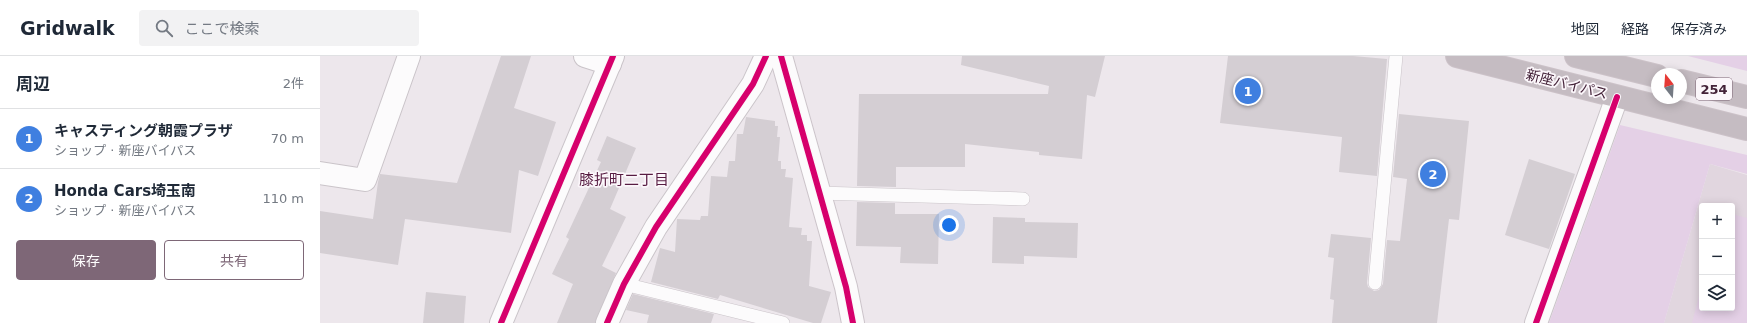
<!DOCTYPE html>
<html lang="ja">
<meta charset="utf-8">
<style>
:root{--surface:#fff;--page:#f2f2f3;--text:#1f2937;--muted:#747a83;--line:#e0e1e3;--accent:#7e6777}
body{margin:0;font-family:"DejaVu Sans","Noto Sans JP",sans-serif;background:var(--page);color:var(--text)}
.controls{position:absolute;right:12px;bottom:12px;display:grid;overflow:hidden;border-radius:4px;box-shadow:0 2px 10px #0003}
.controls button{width:36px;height:36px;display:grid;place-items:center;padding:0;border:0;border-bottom:1px solid var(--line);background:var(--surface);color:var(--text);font:20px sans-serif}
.compass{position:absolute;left:1331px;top:12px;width:36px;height:36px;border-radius:50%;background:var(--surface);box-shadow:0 2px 10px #0003;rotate:343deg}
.you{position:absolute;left:629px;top:169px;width:14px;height:14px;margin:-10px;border:3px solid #fff;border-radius:50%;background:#1a73e8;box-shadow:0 0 0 6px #1a73e833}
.badge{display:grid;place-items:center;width:26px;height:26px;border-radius:50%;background:var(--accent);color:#fff;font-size:13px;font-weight:700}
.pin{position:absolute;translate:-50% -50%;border:2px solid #fff;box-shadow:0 1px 4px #0006}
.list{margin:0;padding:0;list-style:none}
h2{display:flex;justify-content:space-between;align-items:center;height:52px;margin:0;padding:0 16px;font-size:17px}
h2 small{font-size:13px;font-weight:400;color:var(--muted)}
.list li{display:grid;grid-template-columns:26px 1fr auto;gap:12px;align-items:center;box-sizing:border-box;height:60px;padding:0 16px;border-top:1px solid var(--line)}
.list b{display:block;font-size:15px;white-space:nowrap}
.list p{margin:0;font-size:13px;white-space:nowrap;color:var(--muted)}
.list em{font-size:13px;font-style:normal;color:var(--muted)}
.actions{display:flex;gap:8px;padding:12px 16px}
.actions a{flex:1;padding:9px 0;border:1px solid var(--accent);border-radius:4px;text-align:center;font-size:14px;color:var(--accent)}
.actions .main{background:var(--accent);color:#fff}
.icon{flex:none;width:22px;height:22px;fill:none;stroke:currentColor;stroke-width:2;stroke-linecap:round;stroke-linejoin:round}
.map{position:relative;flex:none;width:1427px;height:267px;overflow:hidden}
header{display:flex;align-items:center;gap:24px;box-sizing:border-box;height:56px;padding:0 20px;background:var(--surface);border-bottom:1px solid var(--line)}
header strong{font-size:19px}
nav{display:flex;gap:22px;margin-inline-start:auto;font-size:14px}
.search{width:280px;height:36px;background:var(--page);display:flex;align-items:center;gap:10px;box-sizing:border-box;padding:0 14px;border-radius:4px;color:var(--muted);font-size:15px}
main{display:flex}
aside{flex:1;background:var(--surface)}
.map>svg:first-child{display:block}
</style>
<header>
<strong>Gridwalk</strong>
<div class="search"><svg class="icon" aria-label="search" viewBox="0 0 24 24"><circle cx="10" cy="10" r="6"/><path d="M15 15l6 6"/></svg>ここで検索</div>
<nav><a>地図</a><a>経路</a><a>保存済み</a></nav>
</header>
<main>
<aside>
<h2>周辺<small>2件</small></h2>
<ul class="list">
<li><span class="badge" style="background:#3f7fe0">1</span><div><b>キャスティング朝霞プラザ</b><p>ショップ · 新座バイパス</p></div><em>70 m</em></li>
<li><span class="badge" style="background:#3f7fe0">2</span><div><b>Honda Cars埼玉南</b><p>ショップ · 新座バイパス</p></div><em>110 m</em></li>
</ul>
<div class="actions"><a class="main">保存</a><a>共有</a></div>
</aside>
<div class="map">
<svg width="1427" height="267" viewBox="0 0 1427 267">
<rect width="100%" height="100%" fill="#ede7ec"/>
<path fill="#e1d6df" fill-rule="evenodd" d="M 1390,108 L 1427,119 L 1427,267 L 1344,267 ZM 1382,150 L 1412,150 L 1412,252 L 1382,252 Z"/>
<g fill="#e4d0e6">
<path d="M 1368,0 L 1427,0 L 1427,15 Z"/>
<path d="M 1300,69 L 1427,99 L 1427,118 L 1390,108 L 1344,267 L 1229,267 Z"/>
<path d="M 1412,158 L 1427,162 L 1427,267 L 1372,267 L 1382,228 L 1382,252 L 1412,252 Z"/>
</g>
<g fill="#d4ced3">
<path d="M 181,0 L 211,0 L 194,52 L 236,66 L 218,120 L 199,114 L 191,177 L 85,163 L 78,209 L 0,197 L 0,155 L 53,163 L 58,126 L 60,118 L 137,127 Z"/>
<path d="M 642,0 L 785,0 L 775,41 L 767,39 L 762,103 L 719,99 L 719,96 L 645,88 L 645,111 L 576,111 L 576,131 L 537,130 L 539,38 L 728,38 L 729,30 L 641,9 Z"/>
<path d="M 908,0 L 1033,0 L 1067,3 L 1057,120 L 1019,116 L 1022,81 L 900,67 Z"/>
<path d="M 1079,58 L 1149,65 L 1139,164 L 1129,163 L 1117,267 L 1012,267 L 1014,244 L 1010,243 L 1014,202 L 1008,201 L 1011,178 L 1051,182 L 1047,227 L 1048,231 L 1054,235 L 1059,234 L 1063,228 L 1067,184 L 1080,185 L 1087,123 L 1073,121 Z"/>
<path d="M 426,61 L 455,65 L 455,70 L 458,70 L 457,81 L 460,81 L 458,105 L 461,105 L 461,113 L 466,113 L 465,121 L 473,122 L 469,171 L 482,172 L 481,179 L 487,179 L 487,185 L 492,185 L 489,230 L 511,236 L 501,267 L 493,267 L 400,239 L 398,243 L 331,226 L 340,192 L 355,196 L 357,163 L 380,164 L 381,160 L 388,160 L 391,120 L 407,121 L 409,105 L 415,105 L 417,78 L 423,78 Z"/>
<path d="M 287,80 L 316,92 L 290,153 L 306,161 L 282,210 L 296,217 L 275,267 L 237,267 L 253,228 L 232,218 L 249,183 L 246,181 L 281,106 L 277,104 Z"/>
<path d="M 1209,103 L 1255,118 L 1229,193 L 1185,179 Z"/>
<path d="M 537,146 L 575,147 L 575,158 L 619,158 L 618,208 L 580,207 L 581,191 L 536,190 Z"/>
<path d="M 673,161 L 705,162 L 705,166 L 758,167 L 757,202 L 704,200 L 704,208 L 672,207 Z"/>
<path d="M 106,236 L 146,240 L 144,267 L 103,267 Z"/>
<path d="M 313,238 L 394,258 L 391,267 L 327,267 L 329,259 L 306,254 Z"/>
</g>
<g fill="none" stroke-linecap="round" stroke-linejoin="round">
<g stroke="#cac4c9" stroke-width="14">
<g id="lane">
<path d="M 498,137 L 703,143"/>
<path d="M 1055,227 L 1076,0"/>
<path d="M 304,228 L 463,267"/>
</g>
</g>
<g stroke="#cac4c9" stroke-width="24">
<g id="street">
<path d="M 265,0 L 290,8"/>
<path d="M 0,117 L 45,124 L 89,0"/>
<path d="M 181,267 L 293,0"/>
<path d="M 287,267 L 304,228 L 336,171 L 433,28 L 446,0"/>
<path d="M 1216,267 L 1297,41"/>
</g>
</g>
<g stroke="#ccc4ca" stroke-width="24">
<path id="secondary" d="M 461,0 L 526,231 L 533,267"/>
</g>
<g stroke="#ccc2c8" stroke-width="24">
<g id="highway">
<path d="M 1137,0 L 1427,73"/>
<path d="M 1256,0 L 1337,20"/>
<path d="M 1361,25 L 1427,41"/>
</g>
</g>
<use href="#lane" stroke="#fcfbfc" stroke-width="13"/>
<use href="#street" stroke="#fcfbfc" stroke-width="22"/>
<use href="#secondary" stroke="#fcfbfc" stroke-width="22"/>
<use href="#highway" stroke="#c5bcc2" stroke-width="22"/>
<g stroke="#fbf6fa" stroke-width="8">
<g id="cycleway">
<path d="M 461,0 L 526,231 L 533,267"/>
<path d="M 181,267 L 293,0"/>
<path d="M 287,267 L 304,228 L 336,171 L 433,28 L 446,0"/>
<path d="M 1216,267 L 1297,41"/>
</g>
</g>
<use href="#cycleway" stroke="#d6006c" stroke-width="6"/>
</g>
<g text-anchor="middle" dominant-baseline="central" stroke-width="3.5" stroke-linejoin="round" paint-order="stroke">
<rect fill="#fbf6fa" stroke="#7a6272" stroke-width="1" x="1376" y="22" width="36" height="22" rx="3"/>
<g font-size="13" font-weight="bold" fill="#432238">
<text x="1394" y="33">254</text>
</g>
<g font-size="14" fill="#432238" stroke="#fbf6fa">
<text transform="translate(1247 28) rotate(14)">新座バイパス</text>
</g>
<g font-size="15" fill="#571c42" stroke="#fbf6fa">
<text x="304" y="124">膝折町二丁目</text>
</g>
</g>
</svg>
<div class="controls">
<button>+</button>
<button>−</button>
<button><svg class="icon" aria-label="layers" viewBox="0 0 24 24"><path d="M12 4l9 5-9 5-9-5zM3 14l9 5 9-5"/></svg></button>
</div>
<svg class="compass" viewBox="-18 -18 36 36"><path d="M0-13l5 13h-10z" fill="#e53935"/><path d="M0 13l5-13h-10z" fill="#747a83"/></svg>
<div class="you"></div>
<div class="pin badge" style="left:928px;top:35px;background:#3f7fe0">1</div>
<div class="pin badge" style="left:1113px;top:118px;background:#3f7fe0">2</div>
</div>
</main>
